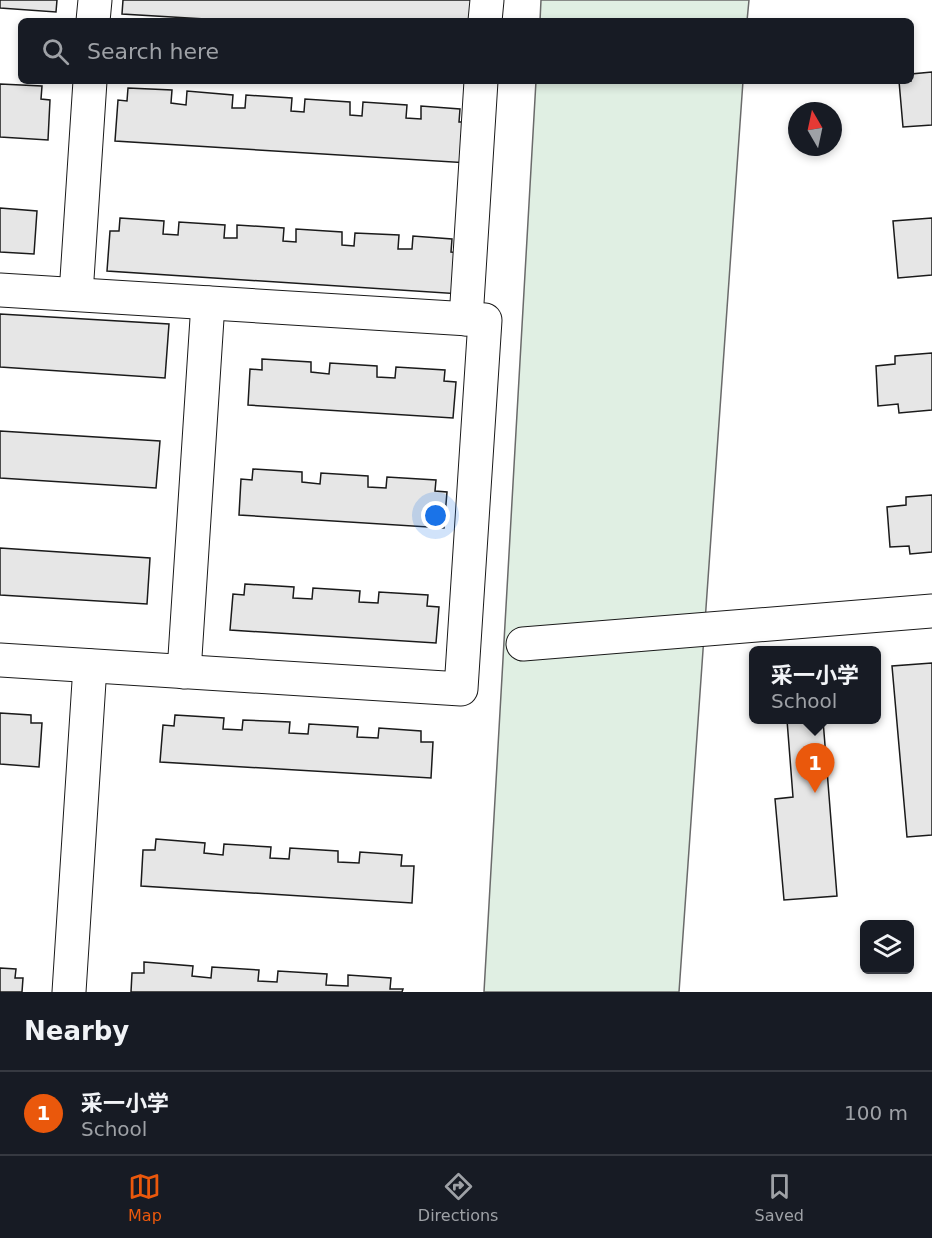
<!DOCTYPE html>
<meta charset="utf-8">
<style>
:root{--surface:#171b24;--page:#20242c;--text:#f1f3f6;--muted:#9ea1a6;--line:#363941;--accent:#ea580c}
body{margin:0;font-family:"DejaVu Sans","Noto Sans SC",sans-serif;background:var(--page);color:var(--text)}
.controls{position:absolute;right:18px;bottom:18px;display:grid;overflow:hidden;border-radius:9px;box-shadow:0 3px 9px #0003}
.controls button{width:54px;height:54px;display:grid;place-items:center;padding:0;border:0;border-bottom:2px solid var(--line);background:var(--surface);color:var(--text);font:30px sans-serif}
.compass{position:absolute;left:788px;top:102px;width:54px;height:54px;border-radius:50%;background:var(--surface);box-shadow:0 3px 9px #0003;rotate:351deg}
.you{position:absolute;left:436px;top:516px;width:21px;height:21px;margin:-15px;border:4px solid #fff;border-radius:50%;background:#1a73e8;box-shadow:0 0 0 9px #1a73e833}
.badge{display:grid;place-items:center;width:39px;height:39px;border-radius:50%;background:var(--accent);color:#fff;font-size:20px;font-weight:700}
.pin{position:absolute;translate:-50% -50px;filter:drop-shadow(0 2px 3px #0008)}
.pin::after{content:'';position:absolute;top:32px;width:21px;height:18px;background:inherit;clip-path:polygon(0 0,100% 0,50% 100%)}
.popup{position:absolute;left:749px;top:646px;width:132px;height:78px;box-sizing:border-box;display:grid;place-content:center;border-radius:9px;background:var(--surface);filter:drop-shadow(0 2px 4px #0005);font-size:20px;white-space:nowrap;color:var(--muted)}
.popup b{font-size:22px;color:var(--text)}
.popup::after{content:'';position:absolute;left:50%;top:100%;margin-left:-12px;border:12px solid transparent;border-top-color:var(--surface)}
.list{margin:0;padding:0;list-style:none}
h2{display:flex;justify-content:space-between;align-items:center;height:78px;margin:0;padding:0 24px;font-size:26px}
h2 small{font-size:20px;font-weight:400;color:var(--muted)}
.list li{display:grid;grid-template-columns:39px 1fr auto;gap:18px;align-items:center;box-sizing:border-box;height:84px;padding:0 24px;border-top:2px solid var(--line)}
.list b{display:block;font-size:22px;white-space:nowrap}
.list p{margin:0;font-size:20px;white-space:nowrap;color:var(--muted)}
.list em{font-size:20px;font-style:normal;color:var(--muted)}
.icon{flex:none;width:33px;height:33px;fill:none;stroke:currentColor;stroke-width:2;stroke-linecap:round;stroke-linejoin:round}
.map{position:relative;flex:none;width:932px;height:992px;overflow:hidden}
.search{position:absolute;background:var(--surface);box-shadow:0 3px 9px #0003;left:18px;right:18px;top:18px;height:66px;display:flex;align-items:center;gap:15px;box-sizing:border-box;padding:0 21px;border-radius:9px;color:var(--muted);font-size:22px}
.sheet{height:162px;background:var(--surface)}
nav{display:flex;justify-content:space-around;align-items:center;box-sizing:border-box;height:84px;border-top:2px solid var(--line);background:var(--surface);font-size:16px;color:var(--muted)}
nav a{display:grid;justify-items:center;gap:3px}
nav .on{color:var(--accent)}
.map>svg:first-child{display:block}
</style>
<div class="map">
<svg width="932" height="992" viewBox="0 0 932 992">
<rect width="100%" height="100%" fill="#fff"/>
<g fill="#e0efe3" stroke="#6a6a6a" stroke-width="1.5">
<path d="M 541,0 L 749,0 L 747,21 L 540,21 Z"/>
<path d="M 536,81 L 743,81 L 679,992 L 484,992 Z"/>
</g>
<g fill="#e6e6e6" stroke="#1a1a1a" stroke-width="1.5">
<path d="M 0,0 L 57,0 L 56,12 L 0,8 Z"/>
<path d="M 123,0 L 479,0 L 477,21 L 239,21 L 122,14 Z"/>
<path d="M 932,72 L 932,125 L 903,127 L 899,81 L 911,81 L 911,74 Z"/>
<path d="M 0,84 L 42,86 L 41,99 L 50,100 L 48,140 L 0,137 Z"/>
<path d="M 128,88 L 172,90 L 171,103 L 186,105 L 187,91 L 233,95 L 232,108 L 245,108 L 246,95 L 292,98 L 291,111 L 304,112 L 305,99 L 350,102 L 350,115 L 362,116 L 363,102 L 407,105 L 406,118 L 421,119 L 421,106 L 460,109 L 459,122 L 472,122 L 469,163 L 115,141 L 118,100 L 127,101 Z"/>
<path d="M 0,208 L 37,211 L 34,254 L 0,252 Z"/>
<path d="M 120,218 L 164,221 L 163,234 L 178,235 L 179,222 L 225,225 L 224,238 L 237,238 L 237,225 L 284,228 L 283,241 L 296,242 L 296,229 L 342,232 L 342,245 L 354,246 L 355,233 L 399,235 L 398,249 L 412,249 L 413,236 L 452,239 L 451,252 L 464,253 L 461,294 L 107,271 L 110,231 L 119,231 Z"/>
<path d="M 932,218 L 932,275 L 898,278 L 893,221 Z"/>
<path d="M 0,314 L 169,324 L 165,378 L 0,367 Z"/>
<path d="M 932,353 L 932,410 L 899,413 L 898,404 L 878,406 L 876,366 L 895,364 L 895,356 Z"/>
<path d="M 262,359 L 311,362 L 311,372 L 329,374 L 330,363 L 377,366 L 377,377 L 395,378 L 396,367 L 445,370 L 444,381 L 456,382 L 453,418 L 248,405 L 250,369 L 262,370 Z"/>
<path d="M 0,431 L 160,441 L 156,488 L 0,478 Z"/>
<path d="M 253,469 L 302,472 L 302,482 L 320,484 L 321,473 L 368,476 L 368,487 L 386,488 L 387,477 L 436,480 L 435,491 L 447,492 L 444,528 L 239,515 L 241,479 L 252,480 Z"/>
<path d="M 932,495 L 932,552 L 910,554 L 909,546 L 890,547 L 887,507 L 906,505 L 906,497 Z"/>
<path d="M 0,548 L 150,558 L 147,604 L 0,595 Z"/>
<path d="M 245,584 L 294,587 L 293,598 L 312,599 L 313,588 L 360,591 L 359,602 L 378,603 L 379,592 L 428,595 L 427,606 L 439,607 L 436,643 L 230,630 L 233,594 L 244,595 Z"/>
<path d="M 932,663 L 932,835 L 907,837 L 892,666 Z"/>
<path d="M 0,713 L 31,715 L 31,723 L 42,723 L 39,767 L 0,764 Z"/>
<path d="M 175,715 L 224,718 L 223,729 L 242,730 L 243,720 L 290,722 L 289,733 L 308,734 L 309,724 L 358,727 L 357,737 L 378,738 L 379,728 L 421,731 L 421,742 L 433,742 L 431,778 L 160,762 L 163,725 L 174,726 Z"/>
<path d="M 787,720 L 823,720 L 837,896 L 784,900 L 775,799 L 793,797 Z"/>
<path d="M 156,839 L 205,843 L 204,853 L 223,855 L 224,844 L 271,847 L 270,858 L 289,859 L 290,848 L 338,851 L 338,862 L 359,863 L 360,852 L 402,855 L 401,866 L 414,866 L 412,903 L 141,886 L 143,850 L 155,850 Z"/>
<path d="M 144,962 L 193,966 L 192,976 L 211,978 L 212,967 L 259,970 L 258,981 L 277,982 L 278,971 L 327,974 L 326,985 L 348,986 L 348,975 L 391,978 L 390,989 L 403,989 L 402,992 L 131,992 L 132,973 L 144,973 Z"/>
<path d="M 0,968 L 16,969 L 15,978 L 23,978 L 22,992 L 0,992 Z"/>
</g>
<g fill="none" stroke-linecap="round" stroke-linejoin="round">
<g stroke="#1a1a1a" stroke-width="35">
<g id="minor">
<path d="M 93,21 L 95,0"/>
<path d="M 485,21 L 487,0"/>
<path d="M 0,290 L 485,320 L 461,689 L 0,660"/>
<path d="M 76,294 L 90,81"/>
<path d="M 466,319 L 481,81"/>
<path d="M 523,644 L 932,611"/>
<path d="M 184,672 L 208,303"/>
<path d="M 69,992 L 90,666"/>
</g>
</g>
<use href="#minor" stroke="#fff" stroke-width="33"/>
</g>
</svg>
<div class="controls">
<button><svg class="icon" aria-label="layers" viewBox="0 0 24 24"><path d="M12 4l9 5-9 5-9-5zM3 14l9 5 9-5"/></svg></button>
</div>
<svg class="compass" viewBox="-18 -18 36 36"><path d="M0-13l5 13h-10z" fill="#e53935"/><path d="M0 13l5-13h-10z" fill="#9ea1a6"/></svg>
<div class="you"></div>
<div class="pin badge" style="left:815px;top:793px">1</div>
<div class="popup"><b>采一小学</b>School</div>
<div class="search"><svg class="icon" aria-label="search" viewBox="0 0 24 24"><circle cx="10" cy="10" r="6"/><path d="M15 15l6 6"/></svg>Search here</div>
</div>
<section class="sheet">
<h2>Nearby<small></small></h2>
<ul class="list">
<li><span class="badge">1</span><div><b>采一小学</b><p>School</p></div><em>100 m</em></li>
</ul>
</section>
<nav>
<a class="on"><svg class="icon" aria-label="map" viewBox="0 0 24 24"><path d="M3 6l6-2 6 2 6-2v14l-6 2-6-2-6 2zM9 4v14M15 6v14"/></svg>Map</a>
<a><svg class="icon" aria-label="directions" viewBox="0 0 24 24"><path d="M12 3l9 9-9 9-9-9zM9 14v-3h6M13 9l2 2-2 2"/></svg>Directions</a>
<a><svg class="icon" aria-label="saved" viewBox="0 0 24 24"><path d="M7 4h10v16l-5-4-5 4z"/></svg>Saved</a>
</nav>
